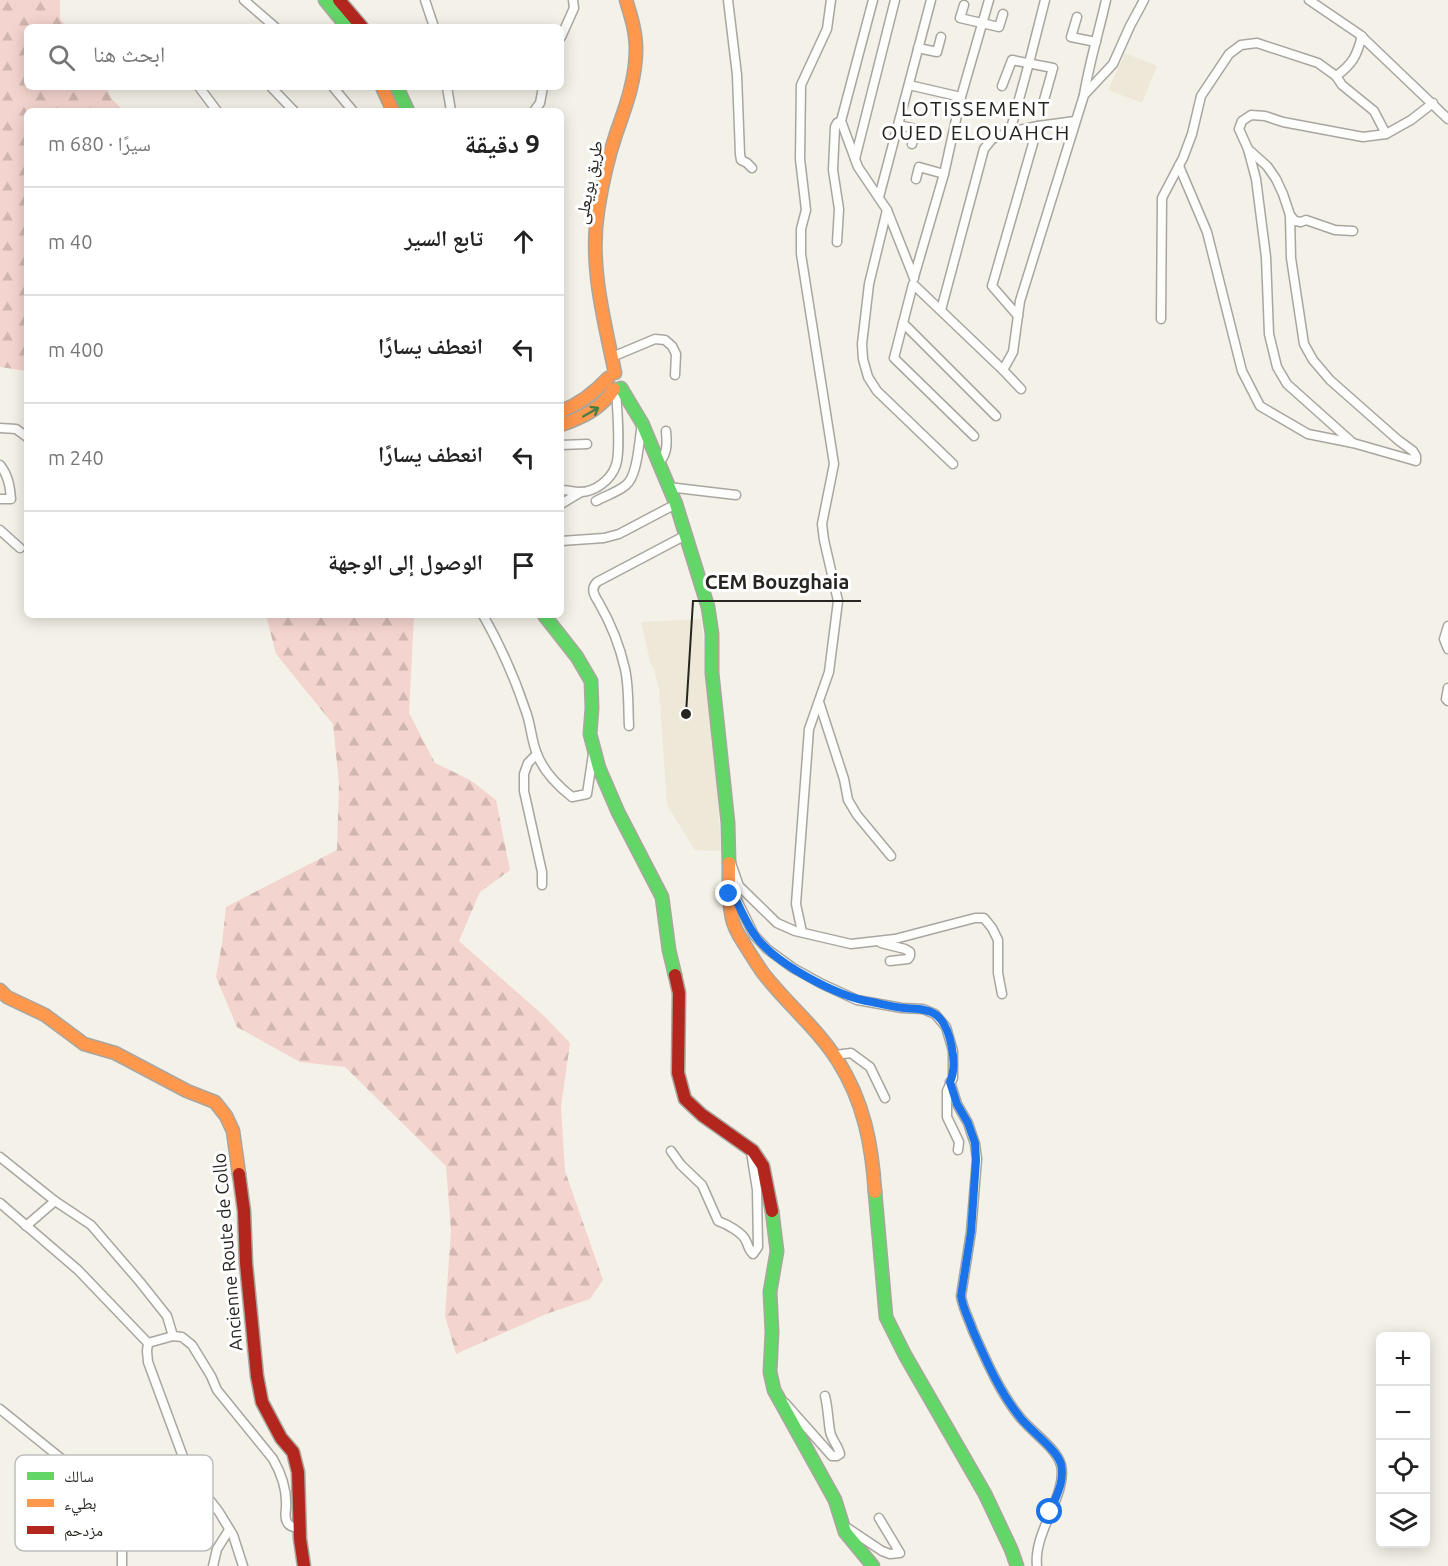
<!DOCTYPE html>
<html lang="ar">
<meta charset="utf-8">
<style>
:root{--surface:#fff;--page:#f6f6f6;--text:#222;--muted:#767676;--line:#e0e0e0}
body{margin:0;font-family:Ubuntu,"Noto Naskh Arabic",sans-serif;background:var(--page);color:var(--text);direction:rtl}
.controls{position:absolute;right:18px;bottom:18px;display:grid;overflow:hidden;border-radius:9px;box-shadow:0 3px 15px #0003}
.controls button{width:54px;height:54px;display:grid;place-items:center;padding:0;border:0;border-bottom:2px solid var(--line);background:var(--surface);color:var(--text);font:30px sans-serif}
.stop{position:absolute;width:18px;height:18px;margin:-14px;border:4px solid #1a73e8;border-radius:50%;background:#fff}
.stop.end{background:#1a73e8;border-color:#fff;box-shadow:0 2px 6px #0008}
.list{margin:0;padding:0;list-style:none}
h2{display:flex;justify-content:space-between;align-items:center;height:78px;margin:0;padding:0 24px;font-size:26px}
h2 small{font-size:20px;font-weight:400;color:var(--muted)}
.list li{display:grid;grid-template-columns:39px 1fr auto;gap:18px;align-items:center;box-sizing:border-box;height:108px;padding:0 24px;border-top:2px solid var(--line)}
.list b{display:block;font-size:22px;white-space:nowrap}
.list em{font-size:20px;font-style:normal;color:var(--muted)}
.icon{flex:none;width:33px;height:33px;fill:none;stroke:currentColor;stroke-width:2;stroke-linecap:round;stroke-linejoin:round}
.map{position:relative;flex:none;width:1448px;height:1566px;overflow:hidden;direction:ltr}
.search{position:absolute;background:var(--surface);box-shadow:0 3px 15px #0003;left:24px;top:24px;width:540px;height:66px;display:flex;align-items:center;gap:15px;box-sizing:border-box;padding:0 21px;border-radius:9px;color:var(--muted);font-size:22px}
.panel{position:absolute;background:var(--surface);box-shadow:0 3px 15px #0003;left:24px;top:108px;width:540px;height:510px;border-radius:9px;direction:rtl}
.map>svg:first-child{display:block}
</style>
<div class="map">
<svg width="1448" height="1566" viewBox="0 0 1448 1566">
<defs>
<pattern id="forest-firs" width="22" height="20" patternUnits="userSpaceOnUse" patternTransform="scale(1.5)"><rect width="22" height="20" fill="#f4d4ce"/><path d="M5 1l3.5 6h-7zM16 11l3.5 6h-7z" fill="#d1b6b1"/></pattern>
</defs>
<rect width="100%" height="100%" fill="#f4f1e8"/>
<g fill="#ede8d7">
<path d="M 1125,53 L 1157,66 L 1142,103 L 1108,90 Z"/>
<path d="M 701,619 L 714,740 L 721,851 L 695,850 L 667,805 L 659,689 L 654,669 L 651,665 L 641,622 Z"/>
</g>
<g fill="url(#forest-firs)">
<path d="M 0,0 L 60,0 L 60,19 L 67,27 L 27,27 L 27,87 L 106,87 L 112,99 L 124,111 L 27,111 L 27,371 L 0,367 Z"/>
<path d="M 266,615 L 414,615 L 409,713 L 435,763 L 470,780 L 496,800 L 510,870 L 480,892 L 459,941 L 544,1016 L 570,1043 L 561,1107 L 565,1171 L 603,1280 L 590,1299 L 546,1314 L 456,1354 L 445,1316 L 451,1231 L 446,1166 L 345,1067 L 300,1062 L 237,1027 L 216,977 L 222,944 L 226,907 L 337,850 L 339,784 L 333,724 L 276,654 Z"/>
</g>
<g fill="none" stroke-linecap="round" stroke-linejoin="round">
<g stroke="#a8a69f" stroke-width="11">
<g id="street">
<path d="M 244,0 L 275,27"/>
<path d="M 425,0 L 434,27"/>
<path d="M 728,0 L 737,75 L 740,154 L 741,160 L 747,163 L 752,168"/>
<path d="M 873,0 L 841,121 L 858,167 L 887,210"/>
<path d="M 1309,0 L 1359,34 L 1448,119"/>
<path d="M 964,5 L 960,18 L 999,27 L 1003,14"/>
<path d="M 1077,17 L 1071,37 L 1096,42"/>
<path d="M 561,37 L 574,8 L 573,0"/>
<path d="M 918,48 L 937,52 L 941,37"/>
<path d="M 1336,76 L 1342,85 L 1374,111 L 1386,134"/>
<path d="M 909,85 L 961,97"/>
<path d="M 1002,86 L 1012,60 L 1053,68 L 1044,100"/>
<path d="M 199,87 L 217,111"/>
<path d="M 271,87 L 294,111"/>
<path d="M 333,87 L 353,111"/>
<path d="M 447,87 L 451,111"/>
<path d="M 1084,95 C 1089,63 1099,32 1106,0"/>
<path d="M 534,111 L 540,103 L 543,87"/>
<path d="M 899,125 L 916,129 L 912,144"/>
<path d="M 1010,132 L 1038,126 L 1075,121"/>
<path d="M 855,159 L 895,0"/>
<path d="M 1179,166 L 1207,232 L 1242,371 L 1260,406 L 1308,434 L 1353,443 L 1416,461 L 1416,456 L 1413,451 L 1398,440 L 1330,380 L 1313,360 L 1304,344 L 1291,258 L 1290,215 L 1283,194 L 1276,179 L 1267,166 L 1248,149"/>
<path d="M 916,179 L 919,167 L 944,174"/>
<path d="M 879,197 L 931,0"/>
<path d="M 1290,215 L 1295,221 L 1301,222 L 1306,220 L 1335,230 L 1353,231"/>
<path d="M 837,242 L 839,209 L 833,170 L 835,127 L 837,123 L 841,121"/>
<path d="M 914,277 L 944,174 L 961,97 L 989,0"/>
<path d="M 914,278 L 887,210 L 869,284 L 862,344 L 863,359 L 868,377 L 877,391 L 953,464"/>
<path d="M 941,310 L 984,149 L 992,139 L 1010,132 L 1029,63 L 1045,0"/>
<path d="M 1018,316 L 992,286 L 1038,126"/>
<path d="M 1161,319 L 1162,198 L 1183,158 L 1192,134 L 1201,96 L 1229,54 L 1241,45 L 1257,43 L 1318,63 L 1336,76 C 1353,64 1357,55 1362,36"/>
<path d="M 903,323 L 996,416"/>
<path d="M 612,357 L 655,339 L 665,340 L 672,346 L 676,354 L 675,375"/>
<path d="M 1003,370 L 1021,389"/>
<path d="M 0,428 L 16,429 L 27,437"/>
<path d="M 974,436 L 894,358 L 913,284 L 1003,370 L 1013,352 L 1020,301 L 1084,95 L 1113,64 L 1130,26 L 1144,0"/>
<path d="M 1353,443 L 1287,384 L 1277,367 L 1269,334 L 1266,257 L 1256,179 L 1248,149 L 1239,129 L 1242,121 L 1251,115 L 1265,116 L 1283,122 L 1363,137 L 1386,134 L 1411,120 L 1433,103"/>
<path d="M 561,445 L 587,444"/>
<path d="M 659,463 C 668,453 667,443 666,431"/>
<path d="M 0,465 C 8,475 10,486 11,499 L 0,499"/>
<path d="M 668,487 L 736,495"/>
<path d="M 561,490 C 567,490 574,492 580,492 C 595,492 611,480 616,465 C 621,450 617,408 616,390"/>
<path d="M 596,501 C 605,496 618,492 626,485 C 638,476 639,439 642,424"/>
<path d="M 561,504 L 581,492"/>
<path d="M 0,530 L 20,548"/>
<path d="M 561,541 L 604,538 L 619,534 L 676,504"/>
<path d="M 483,615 C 500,645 514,676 525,709 C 531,723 531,740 537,754 C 543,770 558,786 572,797 L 587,794 L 593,754"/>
<path d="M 1448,626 L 1444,639 L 1448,649"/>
<path d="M 1448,688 L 1446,699 L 1448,701"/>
<path d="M 819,702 L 844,779 L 848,800 L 857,815 L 891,856"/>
<path d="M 629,726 C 628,707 629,687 625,669 C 620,647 610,622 599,603 C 594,595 590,589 597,582 L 686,535"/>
<path d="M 537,754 L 528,763 L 524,774 L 524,791 L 542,872 L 542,885"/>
<path d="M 731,863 L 739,886 L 777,923 L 795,931 L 851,944 L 895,939 L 975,918 L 984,918 L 992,928 L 998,940 L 998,973 L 1002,994"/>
<path d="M 731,888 L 754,935 L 767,949 L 793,968 L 822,984 L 857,1000 L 902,1008 L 923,1009 L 935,1014 L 946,1027 L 953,1051 L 953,1078 L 947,1091 L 947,1117 L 959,1142 L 958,1150"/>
<path d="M 802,932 L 796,904 L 809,729 L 829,672 L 838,601 L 824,540 L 822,524 L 834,464 L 801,254 L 801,229 L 806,210 L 800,159 L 801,85 L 827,29 L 831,0"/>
<path d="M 881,943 L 905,949 L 910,952 L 910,956 L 908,959 L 890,961"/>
<path d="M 835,1055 L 851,1053 L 870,1067 L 885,1098"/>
<path d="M 950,1082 L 957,1104 L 968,1123 L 975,1144 L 977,1159 L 971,1232 L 961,1296 C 963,1309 969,1319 973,1331 C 986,1360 999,1391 1019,1416 C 1030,1431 1056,1447 1061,1465 C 1068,1494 1033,1532 1037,1566"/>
<path d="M 671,1151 L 681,1165 L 702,1185 L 718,1221 C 727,1224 743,1233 746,1241 C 749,1247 748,1249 753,1254 L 758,1247 L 757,1190 L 751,1152"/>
<path d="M 0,1157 L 55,1201 L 91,1225 L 140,1282 L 167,1316 L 173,1336"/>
<path d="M 0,1203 L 78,1270 L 148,1343"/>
<path d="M 26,1226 L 55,1201"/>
<path d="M 148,1343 L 173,1336 L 182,1337 L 192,1345 L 211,1376 L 217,1390 L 273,1459 C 281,1473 287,1491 286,1507 C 286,1512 284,1517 287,1522 C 289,1527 294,1527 300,1528"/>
<path d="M 148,1343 L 147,1351 L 148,1362 L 189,1473 L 219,1512 L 233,1535 L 243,1566"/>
<path d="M 785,1403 L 832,1456 L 837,1456 L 840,1454 C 838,1445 831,1439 830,1431 C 828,1419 828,1408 825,1396"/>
<path d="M 0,1409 L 100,1490 L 112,1514 L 122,1550 L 122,1566"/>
<path d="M 843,1525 L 882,1551 L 890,1554 L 900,1553 L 879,1518"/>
<path d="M 213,1566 L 217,1549 L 229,1530"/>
</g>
</g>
<g stroke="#a8a69f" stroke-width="15">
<g id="fast">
<path d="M 325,0 L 347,27"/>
<path d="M 397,87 L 408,111"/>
<path d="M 621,388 L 642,423 L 676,504 L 708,607 L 712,634 L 712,673 L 728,823 L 729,863"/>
<path d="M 544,615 L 577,657 L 591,681 L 592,708 L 590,734 L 599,768 L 618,812 L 662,897 L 669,950 L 675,975"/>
<path d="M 875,1192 L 886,1317 L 905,1355 L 985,1494 L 1011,1549 L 1017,1566"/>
<path d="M 772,1211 L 777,1251 L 770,1292 L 772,1332 L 770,1372 L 774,1390 L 835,1500 L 845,1532 L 873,1566"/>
</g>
</g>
<g stroke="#a8a69f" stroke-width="15">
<g id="slow">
<path d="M 382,87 L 393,111"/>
<path d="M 615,373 C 604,319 589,265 598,210 C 602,184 608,158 616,134 C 626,106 636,79 636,49 C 636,32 631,16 626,0"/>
<path d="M 561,411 C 580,404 594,393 608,378"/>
<path d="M 561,425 C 583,417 601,409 614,389"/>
<path d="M 729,863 C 729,881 728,900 732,918 C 734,930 742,940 748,950 C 753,958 758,966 763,973 C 787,1004 817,1028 838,1061 C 864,1102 872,1145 875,1192"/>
<path d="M 0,990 L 7,997 L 45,1015 L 84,1044 L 115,1053 L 187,1091 L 215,1102 L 226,1116 L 233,1131 L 239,1174"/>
</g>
</g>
<g stroke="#a8a69f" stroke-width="15">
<g id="jam">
<path d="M 339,0 L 362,27"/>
<path d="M 675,975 L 679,993 L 678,1073 L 685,1099 L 702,1115 L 753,1151 L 763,1166 L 772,1211"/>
<path d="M 239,1174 L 244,1211 L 246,1263 L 257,1376 L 262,1402 L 281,1438 L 293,1452 L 298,1472 L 300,1539 L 304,1566"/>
</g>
</g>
<use href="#street" stroke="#fdfdfc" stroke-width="8"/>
<use href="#fast" stroke="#63d668" stroke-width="12"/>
<use href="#slow" stroke="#ff974d" stroke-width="12"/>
<use href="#jam" stroke="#b3261e" stroke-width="12"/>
</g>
<defs><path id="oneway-shaft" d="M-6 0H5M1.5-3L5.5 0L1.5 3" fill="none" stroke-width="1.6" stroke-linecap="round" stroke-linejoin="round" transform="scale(1.5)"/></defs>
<use stroke="#457e44" href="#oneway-shaft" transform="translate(591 412) rotate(-30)"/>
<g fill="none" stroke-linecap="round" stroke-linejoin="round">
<path stroke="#1a73e8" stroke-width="8" d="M 729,894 L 729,885 C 737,901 744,919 754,934 C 773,963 838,997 872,1002 C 882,1004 893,1007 904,1008 C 914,1009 926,1008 935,1014 C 951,1025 958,1065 950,1082 L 957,1104 L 968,1123 L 975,1143 L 976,1160 L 971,1232 L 961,1296 C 963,1309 969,1319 973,1331 C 986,1360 999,1391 1019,1416 C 1029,1430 1056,1448 1061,1464 C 1065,1482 1056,1496 1050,1512"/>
</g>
<g text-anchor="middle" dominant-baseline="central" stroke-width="6" stroke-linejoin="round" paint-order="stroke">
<g font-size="18" fill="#272520" stroke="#fff">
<text transform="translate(588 182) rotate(-79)">طريق بويعلى</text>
<text transform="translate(227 1252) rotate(-95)">Ancienne Route de Collo</text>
</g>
<g font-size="21" letter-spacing="1.5" fill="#272520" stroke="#fff">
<text x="976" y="108">LOTISSEMENT<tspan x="976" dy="24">OUED ELOUAHCH</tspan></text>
</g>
</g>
<rect x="15" y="1455" width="198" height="96" rx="9" fill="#fff" stroke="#bebebc" stroke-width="1.5"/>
<rect x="27" y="1472" width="27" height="8" fill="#63d668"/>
<rect x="27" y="1499" width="27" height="8" fill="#ff974d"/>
<rect x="27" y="1526" width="27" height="8" fill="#b3261e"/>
<g font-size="16" fill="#272520">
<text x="64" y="1482">سالك</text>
<text x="64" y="1509">بطيء</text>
<text x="64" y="1536">مزدحم</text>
</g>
<path fill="none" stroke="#272520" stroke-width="2" d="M686 714L693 601H861"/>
<circle fill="#272520" stroke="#fff" stroke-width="2" cx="686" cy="714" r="6"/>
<g font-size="20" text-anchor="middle" font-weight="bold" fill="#272520" stroke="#fff" stroke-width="6" stroke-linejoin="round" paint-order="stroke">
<text x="777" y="589">CEM Bouzghaia</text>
</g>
</svg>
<div class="controls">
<button>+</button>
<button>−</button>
<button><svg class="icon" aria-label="locate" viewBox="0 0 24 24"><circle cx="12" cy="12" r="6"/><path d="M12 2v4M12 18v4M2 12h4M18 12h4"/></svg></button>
<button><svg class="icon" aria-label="layers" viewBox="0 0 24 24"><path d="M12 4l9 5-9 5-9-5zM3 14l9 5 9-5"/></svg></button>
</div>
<div class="stop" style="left:1050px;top:1512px"></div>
<div class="stop end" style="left:729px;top:894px"></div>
<div class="search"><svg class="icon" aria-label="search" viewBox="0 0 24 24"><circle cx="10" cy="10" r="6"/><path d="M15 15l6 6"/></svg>ابحث هنا</div>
<section class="panel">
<h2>9 دقيقة<small>سيرًا · 680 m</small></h2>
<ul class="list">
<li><svg class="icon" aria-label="ahead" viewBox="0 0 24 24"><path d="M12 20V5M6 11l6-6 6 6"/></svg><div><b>تابع السير</b></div><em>40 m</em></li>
<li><svg class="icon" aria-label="left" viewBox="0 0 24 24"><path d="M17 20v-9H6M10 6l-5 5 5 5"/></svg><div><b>انعطف يسارًا</b></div><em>400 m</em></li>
<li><svg class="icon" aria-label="left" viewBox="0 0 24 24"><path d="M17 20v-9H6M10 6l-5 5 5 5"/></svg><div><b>انعطف يسارًا</b></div><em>240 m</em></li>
<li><svg class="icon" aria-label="arrive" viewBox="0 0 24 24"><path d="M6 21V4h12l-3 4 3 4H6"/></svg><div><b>الوصول إلى الوجهة</b></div></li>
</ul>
</section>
</div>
